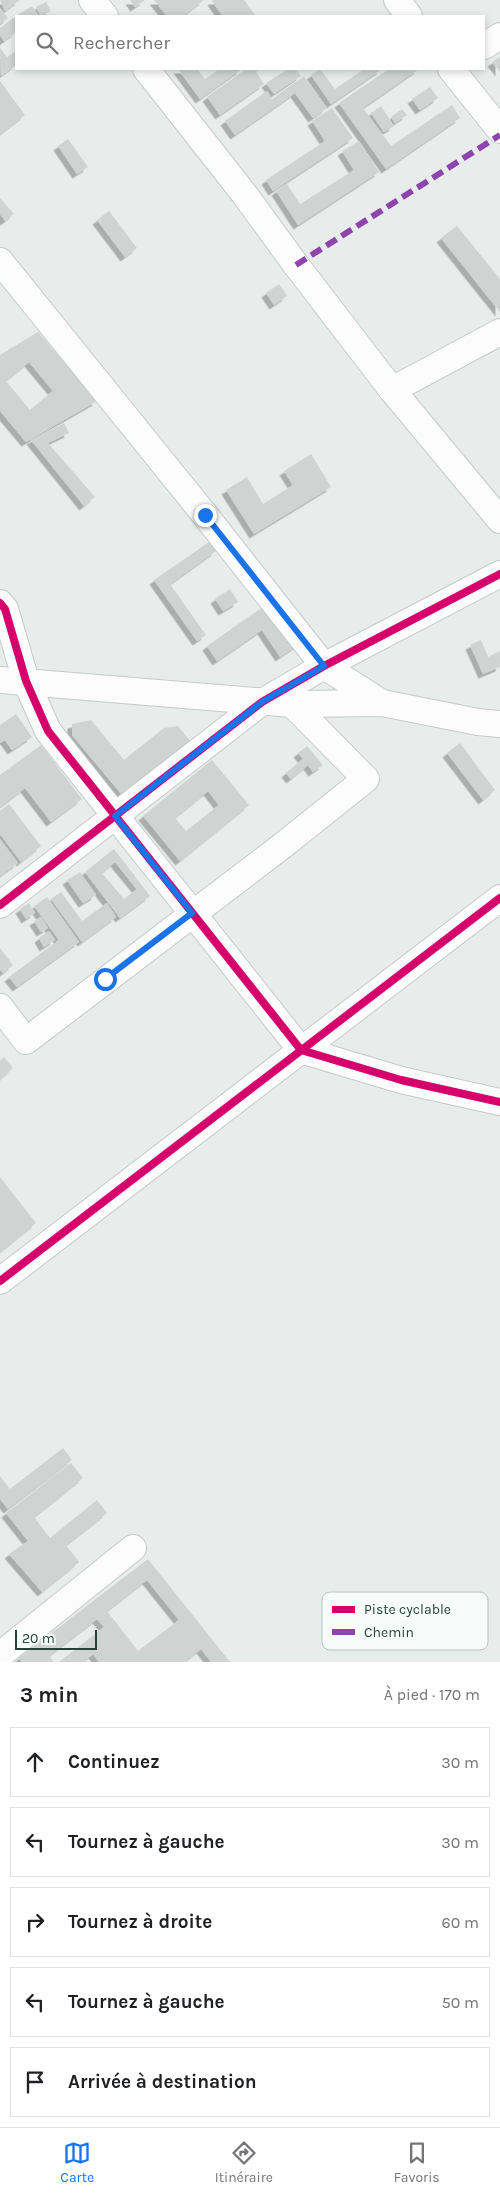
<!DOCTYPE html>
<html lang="fr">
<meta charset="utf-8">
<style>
:root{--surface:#fff;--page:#f6f6f6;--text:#202124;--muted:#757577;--line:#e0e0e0;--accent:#1a73e8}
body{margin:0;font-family:Karla,sans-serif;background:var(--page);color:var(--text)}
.scale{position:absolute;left:15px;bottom:12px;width:82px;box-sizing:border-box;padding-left:5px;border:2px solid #24423a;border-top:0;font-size:14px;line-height:18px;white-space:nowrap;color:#24423a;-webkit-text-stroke:4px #f7fbf9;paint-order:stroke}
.stop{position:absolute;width:15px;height:15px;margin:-11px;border:4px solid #1a73e8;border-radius:50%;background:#fff}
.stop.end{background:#1a73e8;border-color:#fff;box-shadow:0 1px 5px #0008}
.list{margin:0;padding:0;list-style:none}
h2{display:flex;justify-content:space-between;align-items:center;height:65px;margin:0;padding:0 20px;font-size:21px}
h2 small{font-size:16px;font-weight:400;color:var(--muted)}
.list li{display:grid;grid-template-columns:32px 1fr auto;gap:15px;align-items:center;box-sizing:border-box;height:70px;margin:0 10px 10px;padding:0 10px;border:1px solid var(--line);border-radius:0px}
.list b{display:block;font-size:19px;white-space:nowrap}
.list em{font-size:16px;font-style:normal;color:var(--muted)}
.icon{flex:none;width:28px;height:28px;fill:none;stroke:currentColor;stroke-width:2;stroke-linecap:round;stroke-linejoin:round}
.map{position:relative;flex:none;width:500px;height:1662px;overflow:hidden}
.search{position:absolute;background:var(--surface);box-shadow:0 2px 8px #0003;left:15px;right:15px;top:15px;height:55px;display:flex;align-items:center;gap:12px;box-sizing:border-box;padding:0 18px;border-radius:0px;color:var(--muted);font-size:19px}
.sheet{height:465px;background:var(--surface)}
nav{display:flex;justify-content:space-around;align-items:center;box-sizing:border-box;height:70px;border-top:1px solid var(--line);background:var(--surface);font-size:14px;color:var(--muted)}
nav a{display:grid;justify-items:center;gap:2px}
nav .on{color:var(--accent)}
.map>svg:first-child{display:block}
</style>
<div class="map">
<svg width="500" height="1662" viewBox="0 0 500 1662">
<defs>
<filter id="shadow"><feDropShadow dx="-4.5" dy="4.5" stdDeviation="0" flood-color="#0004"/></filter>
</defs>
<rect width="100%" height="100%" fill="#e8edeb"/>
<g fill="#cfd4d2" fill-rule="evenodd" filter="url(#shadow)">
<path d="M 0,0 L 20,0 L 5,11 Z"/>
<path d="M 130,0 L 145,0 L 135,7 Z"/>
<path d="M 154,0 L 204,0 L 183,16 L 167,16 Z"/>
<path d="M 214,0 L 244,0 L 256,16 L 221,16 L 222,15 L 212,1 Z"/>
<path d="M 46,2 L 51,11 L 41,16 L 36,7 Z"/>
<path d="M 32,6 L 39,16 L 16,16 Z"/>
<path d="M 0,8 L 8,18 L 0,24 Z"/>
<path d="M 16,16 L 16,32 L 4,41 L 0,35 L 0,28 Z"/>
<path d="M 0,48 L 7,57 L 16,51 L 16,65 L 1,76 Z"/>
<path d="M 500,57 L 500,72 L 492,62 Z"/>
<path d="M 178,69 L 197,69 L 205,79 L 219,69 L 242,69 L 200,99 Z"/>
<path d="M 246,69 L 261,69 L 256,72 L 264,84 L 220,115 L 207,97 Z"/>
<path d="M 288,69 L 296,69 L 301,76 L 274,94 L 266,83 Z"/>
<path d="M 320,69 L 335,89 L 364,69 L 382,69 L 331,104 L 311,75 Z"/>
<path d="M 389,69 L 419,69 L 363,108 L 391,146 L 452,105 L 460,118 L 386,169 L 339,103 Z"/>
<path d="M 304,76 L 327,108 L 313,118 L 295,93 L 235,135 L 225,121 L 267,91 L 272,99 Z"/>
<path d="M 0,81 L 25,115 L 0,134 Z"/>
<path d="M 430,87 L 438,98 L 420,110 L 412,99 Z"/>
<path d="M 381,106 L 394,126 L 384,132 L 371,113 Z"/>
<path d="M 332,108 L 353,138 L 273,191 L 266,180 L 325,141 L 312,121 Z"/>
<path d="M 402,109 L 407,115 L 395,123 L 391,117 Z"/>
<path d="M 68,139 L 88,167 L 77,174 L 58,146 Z"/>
<path d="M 359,141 L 379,172 L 298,225 L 276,191 L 287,184 L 300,204 L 354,170 L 342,151 Z"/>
<path d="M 0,198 L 14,214 L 5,221 L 0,214 Z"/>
<path d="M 109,211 L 137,248 L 125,257 L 97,220 Z"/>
<path d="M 457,226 L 500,279 L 500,312 L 441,238 Z"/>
<path d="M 279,284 L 287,296 L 274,305 L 266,293 Z"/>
<path d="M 38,332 L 97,401 L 26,442 L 0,411 L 0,355 ZM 29,362 L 53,391 L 30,410 L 6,381 Z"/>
<path d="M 64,423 L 69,433 L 48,443 L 95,497 L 84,506 L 31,440 Z"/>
<path d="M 311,454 L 331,487 L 254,534 L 226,490 L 247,477 L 263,504 L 293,485 L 284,471 Z"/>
<path d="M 209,542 L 216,551 L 170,584 L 206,635 L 197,641 L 154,580 Z"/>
<path d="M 230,589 L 238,602 L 223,611 L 215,599 Z"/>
<path d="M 270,602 L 299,644 L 280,657 L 262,630 L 217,661 L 207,646 Z"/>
<path d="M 481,640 L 488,657 L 500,651 L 500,667 L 483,674 L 470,645 Z"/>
<path d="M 16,714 L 32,737 L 12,750 L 5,740 L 0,743 L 0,725 Z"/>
<path d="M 91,720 L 124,760 L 164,728 L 178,726 L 191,742 L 123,796 L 72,735 L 72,724 Z"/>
<path d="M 460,743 L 495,790 L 483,800 L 447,753 Z"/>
<path d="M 41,745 L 82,799 L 51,822 L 25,788 L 0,807 L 0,775 Z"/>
<path d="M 307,746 L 323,765 L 313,772 L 308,765 L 291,779 L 286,773 L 303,759 L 298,753 Z"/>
<path d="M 212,760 L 249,805 L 180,861 L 143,816 ZM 208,791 L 219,805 L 186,831 L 175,818 Z"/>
<path d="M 9,804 L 41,846 L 21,862 L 0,834 L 0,811 Z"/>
<path d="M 0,839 L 18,863 L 0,876 Z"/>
<path d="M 114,849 L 150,896 L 120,918 L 85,872 ZM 115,862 L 137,889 L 124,899 L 102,873 Z"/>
<path d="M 80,872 L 96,895 L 83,903 L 67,880 Z"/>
<path d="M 61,892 L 82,921 L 107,903 L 116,917 L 82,942 L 51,899 Z"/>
<path d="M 47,897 L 79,942 L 17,987 L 9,977 L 59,940 L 34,906 Z"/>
<path d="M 29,903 L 35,913 L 26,919 L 20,909 Z"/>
<path d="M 41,917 L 48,928 L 41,932 L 34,921 Z"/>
<path d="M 49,931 L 55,940 L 44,947 L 39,938 Z"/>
<path d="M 0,948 L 13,965 L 3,973 L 0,970 Z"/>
<path d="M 4,1057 L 13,1068 L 0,1080 L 0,1061 Z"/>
<path d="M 0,1177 L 36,1223 L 0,1252 Z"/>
<path d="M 63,1448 L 72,1460 L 8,1509 L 0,1499 L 0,1476 L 10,1489 Z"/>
<path d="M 71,1463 L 83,1478 L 34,1517 L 50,1538 L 97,1500 L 107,1513 L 66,1545 L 79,1562 L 42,1592 L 9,1554 L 28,1541 L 6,1513 Z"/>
<path d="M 148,1559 L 230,1662 L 211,1662 L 201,1649 L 185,1662 L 99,1662 L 93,1654 L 83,1662 L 59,1662 L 104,1627 L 97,1619 L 49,1656 L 54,1662 L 22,1662 L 19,1658 ZM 147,1580 L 179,1620 L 138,1651 L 107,1611 Z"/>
</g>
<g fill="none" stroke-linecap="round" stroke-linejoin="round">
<g stroke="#c5cac8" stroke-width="28">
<g id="minor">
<path d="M 92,0 L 105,16"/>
<path d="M 397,0 L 409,16"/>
<path d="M 484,46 L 500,36"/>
<path d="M 146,69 L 245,195 L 296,265 L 392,390 L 500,520"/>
<path d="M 451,69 L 500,130"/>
<path d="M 0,261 L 205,515 L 324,666 L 382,703"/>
<path d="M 392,390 L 500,332"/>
<path d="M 0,603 L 5,609 L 26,681 L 48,731 L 301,1050 L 401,1080 L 500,1102"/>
<path d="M 0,680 L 292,704 L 382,703 L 478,722 L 500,724"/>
<path d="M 0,905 L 262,702 L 324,666 L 500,574"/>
<path d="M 0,1007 L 26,1041 L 282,846 L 366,779 L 292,704"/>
<path d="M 0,1281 L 500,898"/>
<path d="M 0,1655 L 133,1548"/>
</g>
</g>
<use href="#minor" stroke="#fcfcfc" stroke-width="26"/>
<path stroke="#8e44ad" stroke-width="6" stroke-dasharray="12 6" stroke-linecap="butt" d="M 296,265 L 500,135"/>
<g stroke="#f7fbf9" stroke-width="11">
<g id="cycleway">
<path d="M 0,603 L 5,609 L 26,681 L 48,731 L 301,1050 L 401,1080 L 500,1102"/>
<path d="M 0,905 L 262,702 L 324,666 L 500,574"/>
<path d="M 0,1281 L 500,898"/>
</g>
</g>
<use href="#cycleway" stroke="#d6006c" stroke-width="8"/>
</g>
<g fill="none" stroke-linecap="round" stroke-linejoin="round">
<path stroke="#1a73e8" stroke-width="6" d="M 105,979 L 192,913 L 115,816 L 262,702 L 324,666 L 205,515"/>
</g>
<rect x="322" y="1592" width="166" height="58" rx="8" fill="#f7fbf9" stroke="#b8c4c0" stroke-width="1"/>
<rect x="332" y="1606" width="23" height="7" fill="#d6006c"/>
<rect x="332" y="1629" width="23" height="6" fill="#8e44ad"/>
<g font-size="14" fill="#24423a">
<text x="364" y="1614">Piste cyclable</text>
<text x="364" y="1637">Chemin</text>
</g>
</svg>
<div class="scale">20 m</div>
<div class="stop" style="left:105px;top:979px"></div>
<div class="stop end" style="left:205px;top:515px"></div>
<div class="search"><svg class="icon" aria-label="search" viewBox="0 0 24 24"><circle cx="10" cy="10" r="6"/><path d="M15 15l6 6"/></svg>Rechercher</div>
</div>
<section class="sheet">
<h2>3 min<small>À pied · 170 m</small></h2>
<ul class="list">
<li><svg class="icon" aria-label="ahead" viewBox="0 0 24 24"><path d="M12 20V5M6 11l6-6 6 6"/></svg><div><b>Continuez</b></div><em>30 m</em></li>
<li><svg class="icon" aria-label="left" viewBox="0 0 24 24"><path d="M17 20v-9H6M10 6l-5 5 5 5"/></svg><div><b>Tournez à gauche</b></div><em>30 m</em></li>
<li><svg class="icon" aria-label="right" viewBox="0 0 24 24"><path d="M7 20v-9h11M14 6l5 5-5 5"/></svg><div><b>Tournez à droite</b></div><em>60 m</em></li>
<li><svg class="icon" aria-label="left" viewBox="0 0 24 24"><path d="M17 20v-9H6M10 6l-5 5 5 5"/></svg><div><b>Tournez à gauche</b></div><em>50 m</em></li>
<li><svg class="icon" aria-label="arrive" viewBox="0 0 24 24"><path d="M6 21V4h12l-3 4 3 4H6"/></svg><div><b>Arrivée à destination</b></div></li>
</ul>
</section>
<nav>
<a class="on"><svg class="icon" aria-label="map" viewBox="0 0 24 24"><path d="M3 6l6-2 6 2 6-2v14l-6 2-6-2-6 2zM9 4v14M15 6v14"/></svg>Carte</a>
<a><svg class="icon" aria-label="directions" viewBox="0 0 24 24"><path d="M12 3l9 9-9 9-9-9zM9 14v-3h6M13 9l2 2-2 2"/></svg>Itinéraire</a>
<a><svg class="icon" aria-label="saved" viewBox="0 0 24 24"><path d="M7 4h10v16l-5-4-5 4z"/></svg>Favoris</a>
</nav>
